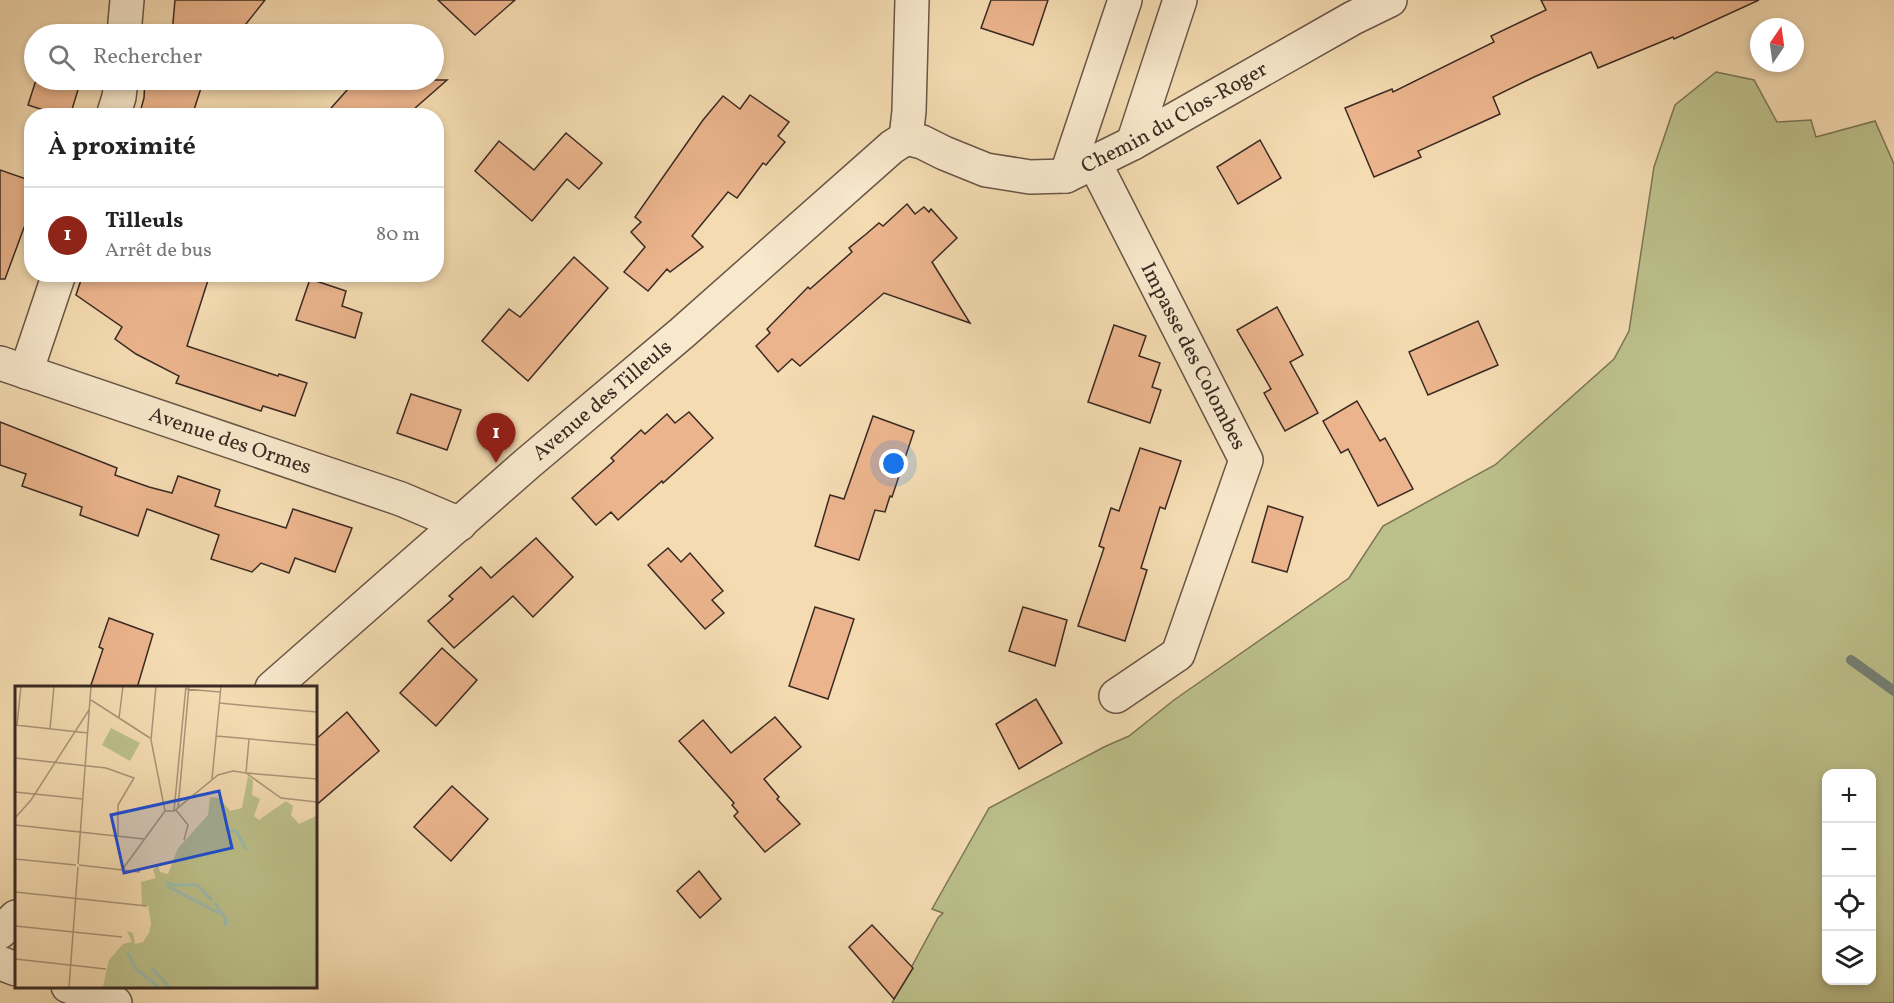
<!DOCTYPE html>
<html lang="fr">
<meta charset="utf-8">
<style>
:root{--surface:#fff;--page:#f2f2f2;--text:#222;--muted:#767676;--line:#e0e0e0;--accent:#8f2418}
body{margin:0;font-family:Vollkorn,serif;background:var(--page);color:var(--text)}
.controls{position:absolute;right:18px;bottom:18px;display:grid;overflow:hidden;border-radius:12px;box-shadow:0 3px 9px #0003}
.controls button{width:54px;height:54px;display:grid;place-items:center;padding:0;border:0;border-bottom:2px solid var(--line);background:var(--surface);color:var(--text);font:30px sans-serif}
.compass{position:absolute;left:1750px;top:18px;width:54px;height:54px;border-radius:50%;background:var(--surface);box-shadow:0 3px 9px #0003;rotate:13deg}
.you{position:absolute;left:894px;top:464px;width:21px;height:21px;margin:-15px;border:4px solid #fff;border-radius:50%;background:#1a73e8;box-shadow:0 0 0 9px #1a73e833}
.badge{display:grid;place-items:center;width:39px;height:39px;border-radius:50%;background:var(--accent);color:#fff;font-size:20px;font-weight:700}
.pin{position:absolute;translate:-50% -50px;filter:drop-shadow(0 2px 3px #0008)}
.pin::after{content:'';position:absolute;top:32px;width:21px;height:18px;background:inherit;clip-path:polygon(0 0,100% 0,50% 100%)}
.list{margin:0;padding:0;list-style:none}
h2{display:flex;justify-content:space-between;align-items:center;height:78px;margin:0;padding:0 24px;font-size:26px}
h2 small{font-size:20px;font-weight:400;color:var(--muted)}
.list li{display:grid;grid-template-columns:39px 1fr auto;gap:18px;align-items:center;box-sizing:border-box;height:96px;padding:0 24px;border-top:2px solid var(--line)}
.list b{display:block;font-size:22px;white-space:nowrap}
.list p{margin:0;font-size:20px;white-space:nowrap;color:var(--muted)}
.list em{font-size:20px;font-style:normal;color:var(--muted)}
.icon{flex:none;width:33px;height:33px;fill:none;stroke:currentColor;stroke-width:2;stroke-linecap:round;stroke-linejoin:round}
.map{position:relative;flex:none;width:1894px;height:1003px;overflow:hidden}
.search{position:absolute;background:var(--surface);box-shadow:0 3px 9px #0003;left:24px;top:24px;width:420px;height:66px;display:flex;align-items:center;gap:15px;box-sizing:border-box;padding:0 21px;border-radius:33px;color:var(--muted);font-size:22px}
.panel{position:absolute;background:var(--surface);box-shadow:0 3px 9px #0003;left:24px;top:108px;width:420px;height:174px;border-radius:24px}
.map>svg:first-child{display:block}
</style>
<div class="map">
<svg width="1894" height="1003" viewBox="0 0 1894 1003">
<rect width="100%" height="100%" fill="#f4dbb1"/>
<filter id="stains"><feTurbulence type="fractalNoise" baseFrequency=".00333" numOctaves="4"/><feColorMatrix values="0 0 0 0 .2 0 0 0 0 .09 0 0 0 0 .02 0 0 0 .5 -.17"/></filter>
<radialGradient id="worn" r=".72"><stop offset=".6" stop-color="#630" stop-opacity="0"/><stop offset="1" stop-color="#630" stop-opacity=".3"/></radialGradient>
<path fill="#bcc08b" stroke="#7b7557" stroke-width="1.5" fill-rule="evenodd" d="M 1716,72 L 1754,80 L 1777,122 L 1811,120 L 1816,137 L 1875,121 L 1894,164 L 1894,1003 L 892,1003 L 938,918 L 943,913 L 932,909 L 989,808 L 1104,747 L 1129,736 L 1174,700 L 1349,578 L 1383,526 L 1495,465 L 1614,359 L 1629,331 L 1654,167 L 1675,105 ZM 1826,774 L 1872,774 L 1872,980 L 1826,980 Z"/>
<g fill="none" stroke-linecap="round" stroke-linejoin="round">
<path stroke="#758176" stroke-width="10" d="M 1851,660 L 1894,691"/>
</g>
<g fill="#ebb48c" stroke="#3a2a23" stroke-width="1.5">
<path d="M 175,0 L 265,0 L 238,34 L 172,34 Z"/>
<path d="M 438,0 L 515,0 L 475,35 Z"/>
<path d="M 991,0 L 1048,0 L 1033,45 L 981,28 Z"/>
<path d="M 1541,0 L 1759,0 L 1674,39 L 1673,37 L 1598,68 L 1591,52 L 1534,77 L 1493,97 L 1500,114 L 1418,151 L 1421,157 L 1374,177 L 1345,108 L 1392,89 L 1393,92 L 1494,42 L 1491,36 L 1546,10 Z"/>
<path d="M 36,80 L 81,80 L 70,116 L 62,116 L 28,105 Z"/>
<path d="M 145,80 L 216,80 L 213,88 L 202,85 L 192,116 L 139,116 L 144,98 Z"/>
<path d="M 356,80 L 447,80 L 406,116 L 324,116 Z"/>
<path d="M 750,95 L 789,122 L 778,136 L 785,142 L 766,165 L 763,163 L 737,198 L 728,192 L 692,236 L 703,247 L 670,272 L 667,269 L 648,291 L 624,272 L 645,247 L 631,232 L 641,222 L 635,217 L 703,120 L 723,96 L 740,109 Z"/>
<path d="M 566,133 L 602,163 L 579,189 L 567,179 L 532,221 L 475,171 L 499,141 L 534,170 Z"/>
<path d="M 1260,140 L 1281,178 L 1238,204 L 1217,167 Z"/>
<path d="M 0,170 L 32,181 L 32,206 L 5,279 L 0,279 Z"/>
<path d="M 907,204 L 915,214 L 924,207 L 929,212 L 931,209 L 957,238 L 932,262 L 970,323 L 884,293 L 800,366 L 792,359 L 778,372 L 756,346 L 770,333 L 767,329 L 808,287 L 810,289 L 852,252 L 849,248 L 865,235 L 879,223 L 883,226 Z"/>
<path d="M 574,257 L 608,288 L 528,381 L 482,341 L 509,309 L 520,317 Z"/>
<path d="M 83,274 L 210,274 L 187,346 L 278,376 L 279,374 L 307,383 L 295,416 L 263,406 L 261,411 L 176,383 L 179,376 L 136,354 L 115,339 L 122,327 L 76,295 Z"/>
<path d="M 310,279 L 346,291 L 342,306 L 362,313 L 355,338 L 296,320 Z"/>
<path d="M 1277,307 L 1303,355 L 1290,362 L 1318,413 L 1285,431 L 1264,393 L 1271,389 L 1237,330 Z"/>
<path d="M 1478,321 L 1498,365 L 1428,395 L 1409,352 Z"/>
<path d="M 1114,325 L 1146,336 L 1139,356 L 1160,363 L 1152,387 L 1161,390 L 1150,423 L 1088,402 Z"/>
<path d="M 411,394 L 461,410 L 447,450 L 397,433 Z"/>
<path d="M 1357,401 L 1380,441 L 1385,438 L 1413,489 L 1378,506 L 1348,449 L 1341,453 L 1323,421 Z"/>
<path d="M 689,412 L 713,438 L 663,483 L 662,481 L 618,520 L 611,512 L 596,525 L 572,498 L 614,461 L 611,458 L 641,430 L 645,434 L 667,414 L 675,423 Z"/>
<path d="M 873,416 L 914,431 L 892,497 L 890,496 L 885,512 L 875,510 L 859,560 L 815,546 L 830,495 L 844,499 Z"/>
<path d="M 0,422 L 117,468 L 115,475 L 149,487 L 172,493 L 178,476 L 220,490 L 215,506 L 286,528 L 293,509 L 352,528 L 335,572 L 295,558 L 289,573 L 261,563 L 252,572 L 211,559 L 219,535 L 147,509 L 138,536 L 80,515 L 82,507 L 22,486 L 26,474 L 0,465 Z"/>
<path d="M 1140,448 L 1181,461 L 1165,509 L 1160,507 L 1141,568 L 1147,570 L 1125,641 L 1078,626 L 1104,548 L 1099,546 L 1111,508 L 1119,511 Z"/>
<path d="M 1268,506 L 1303,517 L 1287,572 L 1252,562 Z"/>
<path d="M 536,538 L 573,577 L 533,617 L 513,596 L 454,648 L 428,621 L 453,599 L 449,596 L 481,567 L 491,578 Z"/>
<path d="M 668,548 L 681,562 L 690,553 L 723,591 L 712,600 L 724,613 L 705,629 L 648,565 Z"/>
<path d="M 815,607 L 854,619 L 828,699 L 789,686 Z"/>
<path d="M 1023,607 L 1067,620 L 1055,666 L 1009,651 Z"/>
<path d="M 109,618 L 153,634 L 137,688 L 90,688 L 103,649 L 99,647 Z"/>
<path d="M 442,648 L 477,680 L 436,726 L 400,693 Z"/>
<path d="M 1036,699 L 1062,743 L 1019,769 L 996,724 Z"/>
<path d="M 347,712 L 379,751 L 315,806 L 315,740 Z"/>
<path d="M 775,717 L 801,747 L 764,779 L 779,797 L 777,799 L 800,824 L 765,852 L 734,816 L 738,812 L 732,805 L 734,803 L 679,741 L 703,720 L 731,753 Z"/>
<path d="M 452,786 L 488,819 L 451,861 L 414,827 Z"/>
<path d="M 699,871 L 721,899 L 700,918 L 677,891 Z"/>
<path d="M 872,925 L 913,968 L 894,999 L 849,947 Z"/>
</g>
<g fill="none" stroke-linecap="round" stroke-linejoin="round">
<g stroke="#685646" stroke-width="36">
<g id="minor">
<path d="M 124,34 L 127,0"/>
<path d="M 113,116 L 119,97 L 121,80"/>
<path id="s1" d="M 906,138 L 922,142 L 944,153 L 986,170 L 1030,177 L 1066,176 L 1133,143 L 1353,18 L 1390,0"/>
<path d="M 906,138 L 909,111 L 912,0"/>
<path d="M 1133,143 L 1180,0"/>
<path id="s2" d="M 1094,162 L 1246,460 L 1178,654 L 1116,696"/>
<path d="M 1066,176 L 1125,0"/>
<path id="s3" d="M 0,363 L 401,499 L 460,524"/>
<path d="M 26,372 L 59,274"/>
<path id="s4" d="M 272,688 L 528,463 L 682,333 L 892,147 L 906,138"/>
<path d="M 0,932 L 16,917"/>
<path d="M 0,963 L 16,969"/>
<path d="M 68,986 L 115,1003"/>
</g>
</g>
<use href="#minor" stroke="#f8e8cc" stroke-width="33"/>
</g>
<g text-anchor="middle" dominant-baseline="central" stroke-width="4.5" stroke-linejoin="round" paint-order="stroke">
<g font-size="21" fill="#3a2a23" stroke="#f8e8cc">
<text stroke="none"><textPath href="#s1" startOffset="290">Chemin du Clos-Roger</textPath></text>
<text stroke="none"><textPath href="#s2" startOffset="218">Impasse des Colombes</textPath></text>
<text stroke="none"><textPath href="#s4" startOffset="438">Avenue des Tilleuls</textPath></text>
<text stroke="none"><textPath href="#s3" startOffset="243">Avenue des Ormes</textPath></text>
</g>
</g>
<g transform="translate(15 686)">
<rect width="302" height="302" fill="#f4dbb1"/>
<path d="M 96,42 L 125,57 L 115,75 L 87,59 ZM 233,90 L 238,94 L 237,109 L 245,113 L 239,130 L 244,134 L 271,115 L 278,120 L 276,129 L 284,138 L 301,130 L 301,301 L 88,301 L 94,274 L 108,258 L 117,256 L 112,245 L 118,247 L 120,258 L 128,256 L 134,247 L 136,238 L 133,219 L 127,219 L 126,196 L 141,192 L 138,184 L 143,179 L 145,186 L 153,188 L 163,162 L 193,129 L 195,111 L 204,112 L 215,125 L 227,122 Z" fill="#bcc08b"/>
<path fill="none" stroke="#9cbbad" stroke-width="3" d="M 210,143 L 222,146 L 231,164M 151,196 L 157,199 L 182,199 L 197,214M 152,200 L 204,227M 200,217 L 211,233 L 210,240M 112,266 L 122,284 L 144,301M 137,282 L 154,301"/>
<path fill="none" stroke="#aa9478" stroke-width="1.5" d="M 141,0 L 136,54 L 150,125M 171,3 L 205,6M 76,14 L 135,52M 204,17 L 302,26M 104,32 L 108,0M 0,39 L 73,47M 2,39 L 6,0M 35,43 L 39,0M 201,50 L 302,59M 234,53 L 231,87 L 302,93M 0,72 L 91,82 L 119,92 L 103,119 L 103,150M 197,93 L 206,0M 0,106 L 68,113M 163,122 L 174,0M 161,124 L 173,139 L 169,154M 150,125 L 159,125 L 203,89 L 218,85 L 231,87 L 266,112 L 302,116M 159,125 L 171,0M 0,132 L 16,114 L 74,24M 0,139 L 129,153M 0,173 L 61,179M 63,178 L 76,0M 64,179 L 125,186M 107,184 L 150,125M 0,206 L 132,220M 0,240 L 107,251M 0,273 L 91,283M 54,301 L 63,181"/>
<path fill="#1d4ed8" fill-opacity="0.15" stroke="#1d4ed8" stroke-width="3" d="M 204,105 L 217,162 L 109,187 L 96,129 Z"/>
<rect width="302" height="302" fill="none" stroke="#3a2a23" stroke-width="3"/>
</g>
<rect width="100%" height="100%" filter="url(#stains)"/>
<rect width="100%" height="100%" fill="url(#worn)"/>
</svg>
<div class="controls">
<button>+</button>
<button>−</button>
<button><svg class="icon" aria-label="locate" viewBox="0 0 24 24"><circle cx="12" cy="12" r="6"/><path d="M12 2v4M12 18v4M2 12h4M18 12h4"/></svg></button>
<button><svg class="icon" aria-label="layers" viewBox="0 0 24 24"><path d="M12 4l9 5-9 5-9-5zM3 14l9 5 9-5"/></svg></button>
</div>
<svg class="compass" viewBox="-18 -18 36 36"><path d="M0-13l5 13h-10z" fill="#e53935"/><path d="M0 13l5-13h-10z" fill="#767676"/></svg>
<div class="you"></div>
<div class="pin badge" style="left:496px;top:463px">1</div>
<div class="search"><svg class="icon" aria-label="search" viewBox="0 0 24 24"><circle cx="10" cy="10" r="6"/><path d="M15 15l6 6"/></svg>Rechercher</div>
<section class="panel">
<h2>À proximité<small></small></h2>
<ul class="list">
<li><span class="badge">1</span><div><b>Tilleuls</b><p>Arrêt de bus</p></div><em>80 m</em></li>
</ul>
</section>
</div>
